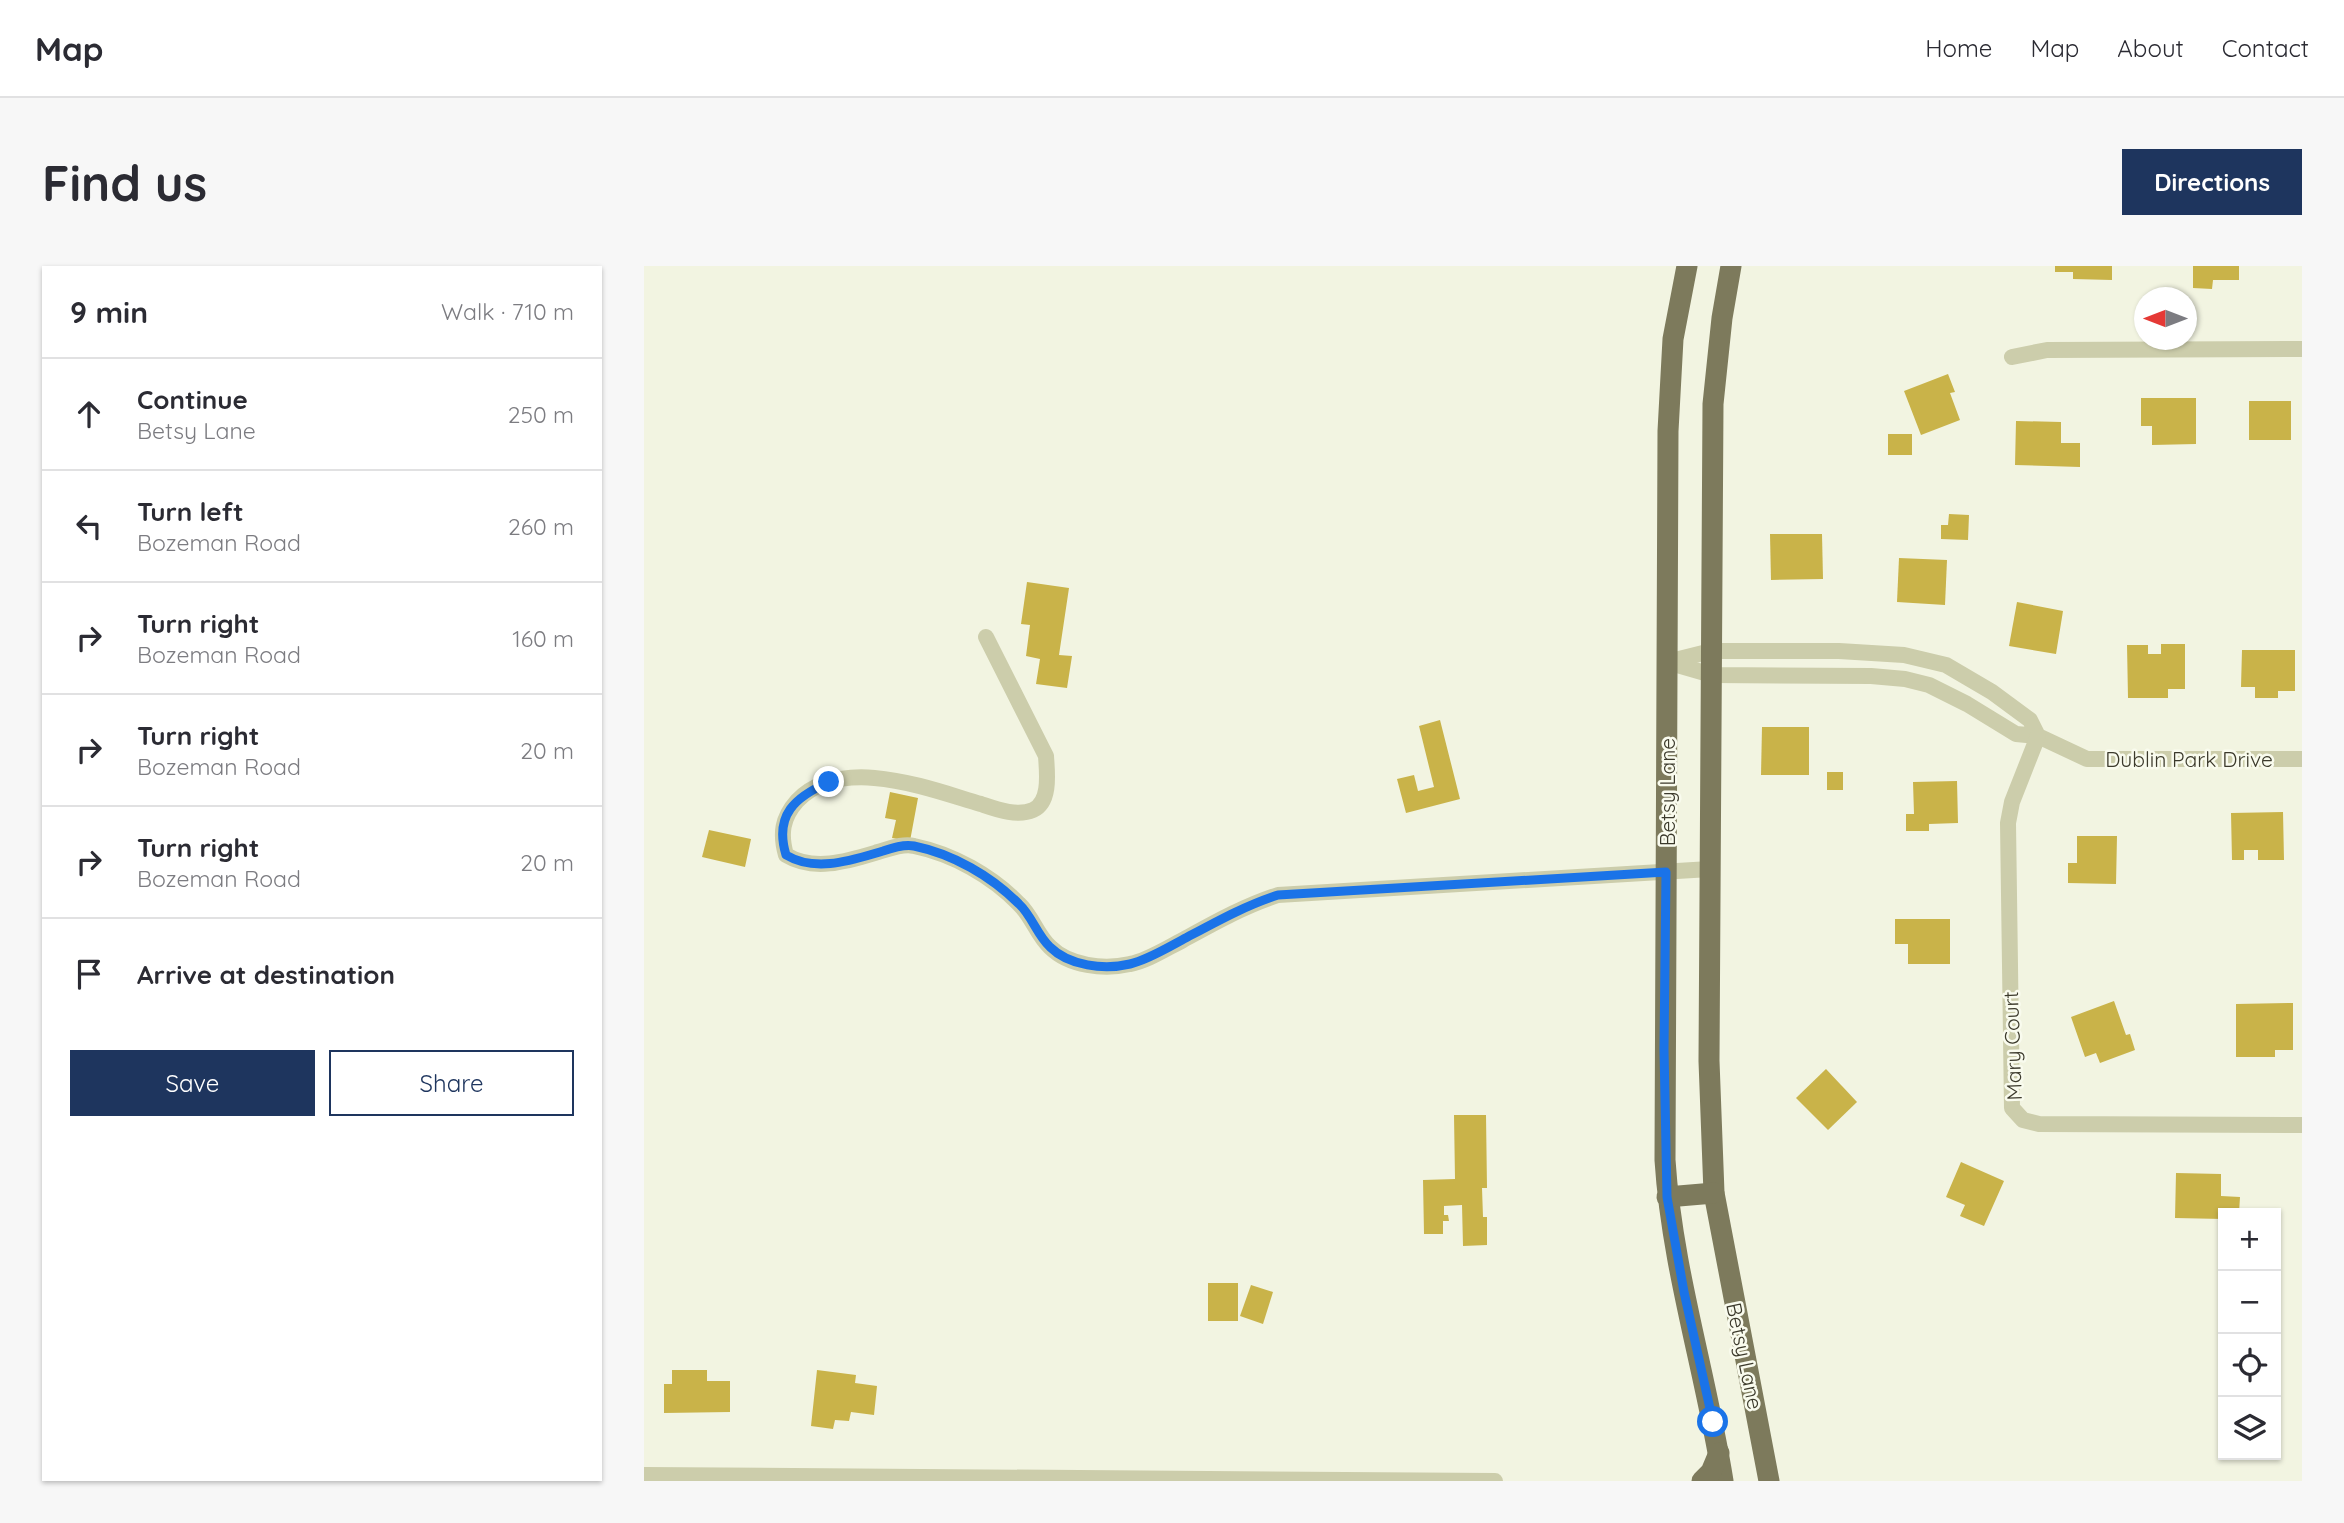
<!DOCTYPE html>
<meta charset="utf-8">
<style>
:root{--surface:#fff;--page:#f7f7f7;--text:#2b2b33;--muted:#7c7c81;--line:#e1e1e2;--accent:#1e355e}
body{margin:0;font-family:Quicksand,sans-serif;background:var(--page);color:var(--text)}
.controls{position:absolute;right:21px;bottom:21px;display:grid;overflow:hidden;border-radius:0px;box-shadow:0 2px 5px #0004}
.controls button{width:63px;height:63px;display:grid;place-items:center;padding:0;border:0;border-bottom:2px solid var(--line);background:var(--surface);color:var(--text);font:35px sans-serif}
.compass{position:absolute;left:1490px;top:21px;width:63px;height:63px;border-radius:50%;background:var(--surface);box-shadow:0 2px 5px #0004;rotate:270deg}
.stop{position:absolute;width:21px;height:21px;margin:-16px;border:5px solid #1a73e8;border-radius:50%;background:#fff}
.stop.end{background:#1a73e8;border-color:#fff;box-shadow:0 2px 7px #0008}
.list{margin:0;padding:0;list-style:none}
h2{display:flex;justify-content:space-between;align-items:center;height:91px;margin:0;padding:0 28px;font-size:30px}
h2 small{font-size:23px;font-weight:400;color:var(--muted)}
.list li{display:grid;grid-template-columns:46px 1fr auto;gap:21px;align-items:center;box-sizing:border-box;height:112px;padding:0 28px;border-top:2px solid var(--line)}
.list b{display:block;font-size:26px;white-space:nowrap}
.list p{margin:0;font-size:23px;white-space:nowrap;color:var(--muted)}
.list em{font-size:23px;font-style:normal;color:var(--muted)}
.actions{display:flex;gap:14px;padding:21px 28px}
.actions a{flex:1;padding:16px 0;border:2px solid var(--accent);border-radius:0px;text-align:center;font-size:24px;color:var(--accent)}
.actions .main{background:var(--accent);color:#fff}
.icon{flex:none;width:38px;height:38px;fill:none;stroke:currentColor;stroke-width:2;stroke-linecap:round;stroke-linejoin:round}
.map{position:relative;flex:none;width:1658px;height:1215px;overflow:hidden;border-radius:0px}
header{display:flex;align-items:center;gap:42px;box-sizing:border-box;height:98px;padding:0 35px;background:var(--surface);border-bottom:2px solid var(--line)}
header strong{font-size:33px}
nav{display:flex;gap:38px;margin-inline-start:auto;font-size:24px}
.intro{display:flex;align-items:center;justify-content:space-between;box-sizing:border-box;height:168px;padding:0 42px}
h1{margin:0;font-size:49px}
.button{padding:18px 32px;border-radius:0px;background:var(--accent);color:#fff;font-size:24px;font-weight:700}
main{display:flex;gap:42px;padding:0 42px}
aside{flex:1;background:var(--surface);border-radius:0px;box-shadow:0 2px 5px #0004}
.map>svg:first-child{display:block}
</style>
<header>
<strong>Map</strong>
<nav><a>Home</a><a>Map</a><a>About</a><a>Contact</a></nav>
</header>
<div class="intro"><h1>Find us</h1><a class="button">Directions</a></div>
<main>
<aside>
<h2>9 min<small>Walk · 710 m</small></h2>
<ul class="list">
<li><svg class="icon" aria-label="ahead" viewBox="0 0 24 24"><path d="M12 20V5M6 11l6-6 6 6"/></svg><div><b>Continue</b><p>Betsy Lane</p></div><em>250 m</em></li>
<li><svg class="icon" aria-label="left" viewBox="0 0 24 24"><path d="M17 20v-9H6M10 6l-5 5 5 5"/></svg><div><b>Turn left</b><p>Bozeman Road</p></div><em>260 m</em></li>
<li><svg class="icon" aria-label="right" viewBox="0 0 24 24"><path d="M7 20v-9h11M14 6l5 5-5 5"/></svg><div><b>Turn right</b><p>Bozeman Road</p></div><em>160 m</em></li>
<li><svg class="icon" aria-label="right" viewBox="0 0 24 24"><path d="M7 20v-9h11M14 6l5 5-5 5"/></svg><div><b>Turn right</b><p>Bozeman Road</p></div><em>20 m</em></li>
<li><svg class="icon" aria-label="right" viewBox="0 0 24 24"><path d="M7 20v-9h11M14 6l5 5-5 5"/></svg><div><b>Turn right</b><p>Bozeman Road</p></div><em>20 m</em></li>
<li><svg class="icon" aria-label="arrive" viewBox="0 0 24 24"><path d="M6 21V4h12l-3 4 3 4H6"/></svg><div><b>Arrive at destination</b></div></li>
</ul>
<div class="actions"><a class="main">Save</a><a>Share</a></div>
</aside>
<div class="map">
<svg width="1658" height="1215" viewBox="0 0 1658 1215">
<rect width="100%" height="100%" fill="#f2f4e1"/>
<g fill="#c9b349">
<path d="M 1411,0 L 1468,0 L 1468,14 L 1429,13 L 1429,6 L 1411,6 Z"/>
<path d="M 1549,0 L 1595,0 L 1595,14 L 1569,14 L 1568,23 L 1549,22 Z"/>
<path d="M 1304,108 L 1311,126 L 1306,127 L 1316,154 L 1277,169 L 1260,125 Z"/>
<path d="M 1497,132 L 1552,132 L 1552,178 L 1508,179 L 1508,160 L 1497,160 Z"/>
<rect x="1605" y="135" width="42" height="39"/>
<path d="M 1372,155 L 1417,156 L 1417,177 L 1436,177 L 1436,201 L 1371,199 Z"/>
<rect x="1244" y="168" width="24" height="21"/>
<path d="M 1305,248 L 1325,249 L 1324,274 L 1297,273 L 1297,259 L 1304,259 Z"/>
<path d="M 1126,268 L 1178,268 L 1179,313 L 1127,314 Z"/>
<path d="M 1255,292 L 1303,294 L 1301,339 L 1253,336 Z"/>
<path d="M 383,316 L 425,322 L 415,389 L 428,390 L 423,422 L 392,418 L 396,393 L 382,390 L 386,359 L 377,358 Z"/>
<path d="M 1373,336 L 1419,345 L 1412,388 L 1365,380 Z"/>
<path d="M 1517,378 L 1541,378 L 1541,423 L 1524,423 L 1524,432 L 1484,432 L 1483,379 L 1504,379 L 1504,388 L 1517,388 Z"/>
<path d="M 1598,384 L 1651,384 L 1651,425 L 1634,425 L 1634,432 L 1611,432 L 1611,421 L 1597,421 Z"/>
<path d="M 796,454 L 816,533 L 762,547 L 753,513 L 770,509 L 774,525 L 790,521 L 775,460 Z"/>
<path d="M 1118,461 L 1165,461 L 1165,509 L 1117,509 Z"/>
<rect x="1183" y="506" width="16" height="18"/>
<path d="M 1313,515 L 1314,557 L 1285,558 L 1285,565 L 1262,565 L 1262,548 L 1270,548 L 1269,516 Z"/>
<path d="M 246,526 L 274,532 L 266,575 L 248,572 L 252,554 L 241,552 Z"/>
<path d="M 1639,546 L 1640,594 L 1614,594 L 1614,584 L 1600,584 L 1600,594 L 1588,594 L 1587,547 Z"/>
<path d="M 65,564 L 107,573 L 101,601 L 58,591 Z"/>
<path d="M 1433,570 L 1473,570 L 1472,618 L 1424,617 L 1424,597 L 1433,597 Z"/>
<path d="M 1251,653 L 1306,653 L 1306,698 L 1264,698 L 1264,678 L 1251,678 Z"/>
<path d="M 1470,735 L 1482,769 L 1486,768 L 1491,784 L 1456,797 L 1452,787 L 1441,791 L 1427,751 Z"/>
<path d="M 1649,737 L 1649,784 L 1631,784 L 1631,791 L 1592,791 L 1592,738 Z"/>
<path d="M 1182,803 L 1213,836 L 1184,864 L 1152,832 Z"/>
<path d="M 810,849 L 842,849 L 843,922 L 838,922 L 839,951 L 843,951 L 843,979 L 819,980 L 818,939 L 800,940 L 800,949 L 804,949 L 805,955 L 799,955 L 799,968 L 780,968 L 779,914 L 811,913 Z"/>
<path d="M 1317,896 L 1360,915 L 1340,960 L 1316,950 L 1321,939 L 1302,931 Z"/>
<path d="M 1532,907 L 1577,908 L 1577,930 L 1596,931 L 1595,947 L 1579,947 L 1579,953 L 1531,952 Z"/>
<rect x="564" y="1017" width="30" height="38"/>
<path d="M 607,1019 L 629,1026 L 619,1058 L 596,1050 Z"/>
<path d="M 28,1104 L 63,1104 L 63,1115 L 86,1115 L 86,1146 L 20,1147 L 20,1118 L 28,1118 Z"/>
<path d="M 173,1104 L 212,1109 L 211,1117 L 233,1120 L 230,1149 L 207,1146 L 205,1155 L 191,1154 L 189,1163 L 167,1160 Z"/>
</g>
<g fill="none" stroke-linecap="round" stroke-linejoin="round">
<g stroke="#cccdab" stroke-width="16">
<path d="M 1368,91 L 1403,84 L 1658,83"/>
<path d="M 342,371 L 402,490 C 403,506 407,536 389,544 C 373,551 352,543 337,538 C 285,523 198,488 153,535 C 138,552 136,568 142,589 C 170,606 204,595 234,586 C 245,583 259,577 270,580 C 309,588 348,610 375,638 C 388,650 393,669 406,681 C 425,700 460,704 486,698 C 503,695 523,682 539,674 C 570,657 600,640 634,629 L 1066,603"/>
<path d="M 1394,470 L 1386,454 L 1348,426 L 1302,399 L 1260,389 L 1195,385 L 1067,385 L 1023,396 L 1068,409 L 1227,410 L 1261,413 L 1285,419 L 1323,438 L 1372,468 L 1394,470 L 1443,493 L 1658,493"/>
<path d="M 1394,470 L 1368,536 L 1364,557 L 1368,842 L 1379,854 L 1395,858 L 1658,859"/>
<path d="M 0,1209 L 851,1215"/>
</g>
<g stroke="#7d7a5c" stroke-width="21">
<path d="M 1043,0 L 1029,73 L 1024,165 L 1021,894 C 1028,1003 1062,1107 1079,1215"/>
<path d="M 1087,0 L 1078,52 L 1069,138 L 1065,795 L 1070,927 L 1125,1215"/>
<path d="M 1023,931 L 1070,927"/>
<path d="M 1058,1215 L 1067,1206 L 1075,1187"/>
</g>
</g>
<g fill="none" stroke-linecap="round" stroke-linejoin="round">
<path stroke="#1a73e8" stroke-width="9" d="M 185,516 C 151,531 130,549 142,589 C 172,607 208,594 239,585 C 248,582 260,578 270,580 C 309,588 347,610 375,638 C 388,650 393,669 406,681 C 425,700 460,704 486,698 C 503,694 523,682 538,674 C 570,657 600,640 634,629 L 1022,606 L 1020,783 L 1023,931 L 1040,1026 L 1069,1156"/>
</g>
<g text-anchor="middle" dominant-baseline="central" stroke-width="5" stroke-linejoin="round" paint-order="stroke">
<g font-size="21" fill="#3b392b" stroke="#f9fbee">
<text x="1545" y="493">Dublin Park Drive</text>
<text transform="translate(1023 526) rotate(-90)">Betsy Lane</text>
<text transform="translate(1368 780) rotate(-92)">Mary Court</text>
<text transform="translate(1101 1090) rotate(78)">Betsy Lane</text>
</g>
</g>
</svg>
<div class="controls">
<button>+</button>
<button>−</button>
<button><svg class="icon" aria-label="locate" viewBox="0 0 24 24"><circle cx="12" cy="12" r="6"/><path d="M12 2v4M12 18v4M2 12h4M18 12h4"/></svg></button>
<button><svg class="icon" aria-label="layers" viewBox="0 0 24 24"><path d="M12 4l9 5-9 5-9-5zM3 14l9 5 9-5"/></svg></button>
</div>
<svg class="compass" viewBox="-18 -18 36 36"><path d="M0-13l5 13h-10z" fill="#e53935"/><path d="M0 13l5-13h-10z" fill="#7c7c81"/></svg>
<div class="stop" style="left:1069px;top:1156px"></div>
<div class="stop end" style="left:185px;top:516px"></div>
</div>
</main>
